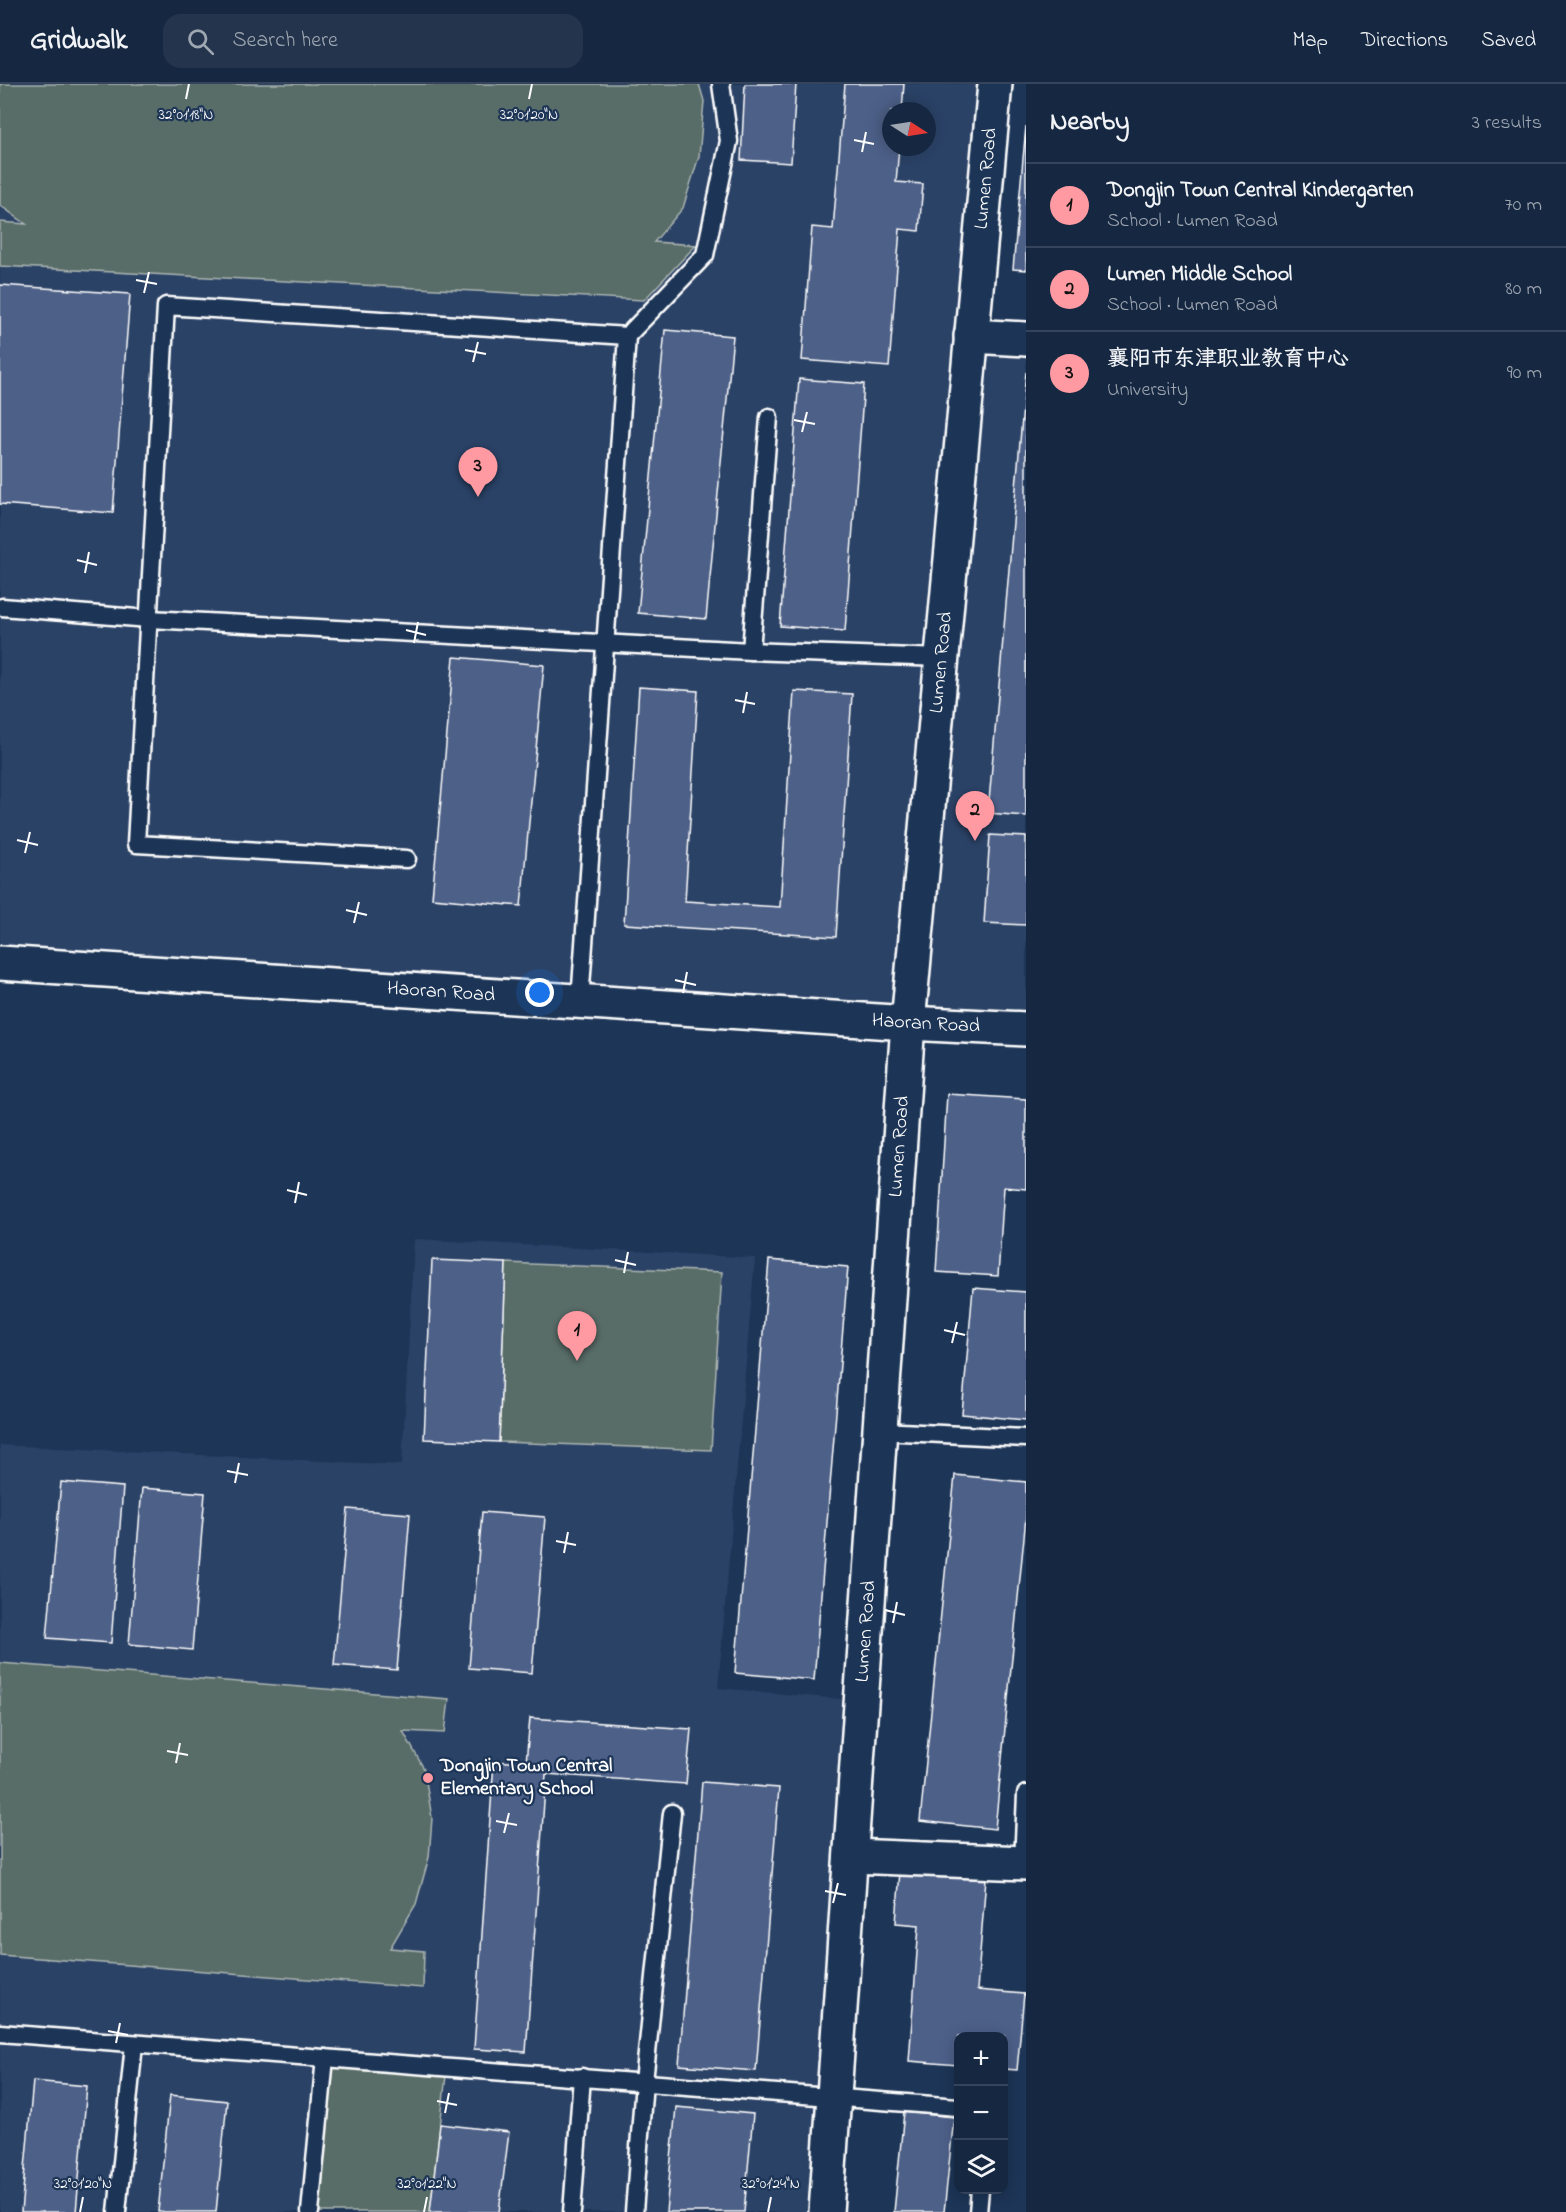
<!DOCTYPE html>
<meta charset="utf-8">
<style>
:root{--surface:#162841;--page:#23344c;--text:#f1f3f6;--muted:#9ea6b1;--line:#35445a;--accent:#ff9aa2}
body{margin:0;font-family:"Indie Flower","LXGW WenKai TC",sans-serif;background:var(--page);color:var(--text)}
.controls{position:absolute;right:18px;bottom:18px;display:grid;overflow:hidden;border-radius:12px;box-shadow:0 3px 15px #0003}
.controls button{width:54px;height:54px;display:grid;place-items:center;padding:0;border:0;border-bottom:2px solid var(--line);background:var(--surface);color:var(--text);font:30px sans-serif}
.compass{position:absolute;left:882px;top:18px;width:54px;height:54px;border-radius:50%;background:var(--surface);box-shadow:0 3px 15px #0003;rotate:102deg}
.you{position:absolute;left:540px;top:909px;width:21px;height:21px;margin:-15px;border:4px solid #fff;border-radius:50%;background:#1a73e8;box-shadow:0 0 0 9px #1a73e833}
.badge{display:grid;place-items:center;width:39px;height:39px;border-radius:50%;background:var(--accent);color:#111;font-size:20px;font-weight:700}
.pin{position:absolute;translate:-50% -50px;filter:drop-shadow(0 2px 3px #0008)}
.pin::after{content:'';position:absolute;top:32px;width:21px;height:18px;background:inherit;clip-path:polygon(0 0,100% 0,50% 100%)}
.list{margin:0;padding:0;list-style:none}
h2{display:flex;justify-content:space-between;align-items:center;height:78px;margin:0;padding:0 24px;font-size:26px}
h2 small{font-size:20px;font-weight:400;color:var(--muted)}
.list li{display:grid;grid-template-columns:39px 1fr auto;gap:18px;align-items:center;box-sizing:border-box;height:84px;padding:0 24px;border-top:2px solid var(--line)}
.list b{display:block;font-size:22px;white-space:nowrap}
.list p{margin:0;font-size:20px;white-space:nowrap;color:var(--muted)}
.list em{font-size:20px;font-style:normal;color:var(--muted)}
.icon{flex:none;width:33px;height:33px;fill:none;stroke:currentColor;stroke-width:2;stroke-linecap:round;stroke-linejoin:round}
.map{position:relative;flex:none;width:1026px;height:2128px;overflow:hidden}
header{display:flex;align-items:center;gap:36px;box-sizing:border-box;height:84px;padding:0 30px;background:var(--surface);border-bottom:2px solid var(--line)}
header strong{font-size:28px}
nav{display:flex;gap:33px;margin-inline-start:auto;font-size:21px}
.search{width:420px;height:54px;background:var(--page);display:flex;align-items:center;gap:15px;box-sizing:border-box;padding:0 21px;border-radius:18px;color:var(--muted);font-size:22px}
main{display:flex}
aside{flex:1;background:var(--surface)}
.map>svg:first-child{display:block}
</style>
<header>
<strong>Gridwalk</strong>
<div class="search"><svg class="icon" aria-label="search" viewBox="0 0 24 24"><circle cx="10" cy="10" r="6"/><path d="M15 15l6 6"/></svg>Search here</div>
<nav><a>Map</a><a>Directions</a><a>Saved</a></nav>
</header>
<main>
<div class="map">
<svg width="1026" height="2128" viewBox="0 0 1026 2128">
<rect width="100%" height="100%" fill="#1d3557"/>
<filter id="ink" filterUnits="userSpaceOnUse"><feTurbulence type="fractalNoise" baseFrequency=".0167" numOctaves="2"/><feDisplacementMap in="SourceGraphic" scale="12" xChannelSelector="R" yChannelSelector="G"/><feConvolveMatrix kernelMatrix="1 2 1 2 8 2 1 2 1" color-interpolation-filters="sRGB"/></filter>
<g filter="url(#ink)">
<g fill="#2c4266" fill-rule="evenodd">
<path d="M 0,0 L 995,0 L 971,251 L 1026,255 L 1026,945 L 0,879 ZM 891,27 L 927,27 L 927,63 L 891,63 Z"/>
<path d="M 414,1155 L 755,1174 L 718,1604 L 861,1617 L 826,2128 L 0,2128 L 0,1361 L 402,1381 Z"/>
</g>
<g fill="#586c67" stroke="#acb6b3" stroke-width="1.5">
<path d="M 0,0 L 699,0 L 704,17 L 699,72 L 683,124 L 654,158 L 696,161 L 644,216 L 0,182 L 0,138 L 26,140 L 0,121 Z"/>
<path d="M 506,1179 L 722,1188 L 711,1366 L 499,1358 Z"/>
<path d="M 0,1579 L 449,1615 L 445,1649 L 403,1647 L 424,1685 L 432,1734 L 429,1773 L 416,1820 L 390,1864 L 424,1867 L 423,1904 L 0,1871 Z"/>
<path d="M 325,1974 L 447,1983 L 430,2128 L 310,2128 Z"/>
</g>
<g fill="#4e6188" stroke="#fff" stroke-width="1.5">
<path d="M 745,0 L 796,0 L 791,79 L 741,76 Z"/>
<path d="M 845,0 L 904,0 L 902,27 L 891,27 L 891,63 L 899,63 L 896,98 L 923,100 L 919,147 L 900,145 L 889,283 L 802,276 L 812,143 L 833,145 Z"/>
<path d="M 1026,42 L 1026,186 L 1013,185 Z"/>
<path d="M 0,201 L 130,210 L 113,429 L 0,420 Z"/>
<path d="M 665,246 L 733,252 L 706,535 L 638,529 Z"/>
<path d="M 1026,288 L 1026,732 L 988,729 Z"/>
<path d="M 799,295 L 864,300 L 845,547 L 780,542 Z"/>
<path d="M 454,573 L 544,581 L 521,822 L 432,814 Z"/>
<path d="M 639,603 L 698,607 L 685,817 L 780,823 L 794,607 L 852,610 L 836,853 L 624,840 Z"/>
<path d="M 990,751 L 1026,753 L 1026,841 L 984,839 Z"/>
<path d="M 947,1010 L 1026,1015 L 1026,1105 L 1004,1103 L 998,1192 L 936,1188 Z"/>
<path d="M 432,1176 L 506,1179 L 499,1358 L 424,1355 Z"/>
<path d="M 769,1176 L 848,1183 L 814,1596 L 735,1589 Z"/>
<path d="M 973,1204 L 1026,1208 L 1026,1336 L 962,1330 Z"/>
<path d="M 955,1391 L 1026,1398 L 1026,1433 L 995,1745 L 920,1737 Z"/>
<path d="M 61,1398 L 123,1403 L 111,1559 L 47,1554 Z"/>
<path d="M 142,1404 L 205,1409 L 192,1566 L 129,1560 Z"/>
<path d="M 348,1425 L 410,1430 L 397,1586 L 334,1581 Z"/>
<path d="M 482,1428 L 545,1433 L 532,1589 L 469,1584 Z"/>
<path d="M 530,1634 L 691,1645 L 686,1700 L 546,1690 L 526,1968 L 474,1965 L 494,1677 L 526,1679 Z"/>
<path d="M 702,1698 L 779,1704 L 756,1987 L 679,1981 Z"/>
<path d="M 900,1787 L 986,1794 L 977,1906 L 1024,1910 L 1017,1986 L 1004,1985 L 1004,1952 L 958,1952 L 958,1981 L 909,1977 L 919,1841 L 896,1839 Z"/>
<path d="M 33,1997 L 87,2002 L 76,2128 L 21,2128 Z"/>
<path d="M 170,2011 L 227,2017 L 216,2128 L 158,2128 Z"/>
<path d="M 676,2023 L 753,2030 L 744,2128 L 666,2128 Z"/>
<path d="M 904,2028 L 954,2033 L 944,2128 L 894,2128 Z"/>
<path d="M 440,2040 L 509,2048 L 499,2128 L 430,2128 Z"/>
</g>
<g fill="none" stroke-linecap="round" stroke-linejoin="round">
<g stroke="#fff" stroke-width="21">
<g id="lane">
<path d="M 627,252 L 705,171 L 729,57 L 721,0"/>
<path d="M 2,523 L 149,535 L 751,567 L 769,333"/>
<path d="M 751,567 L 942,574"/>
<path d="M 407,775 L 136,760 L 166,222 L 627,252 L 580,917"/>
<path d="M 880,1347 L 1026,1354"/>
<path d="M 1023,1779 L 1026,1710"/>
<path d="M 0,1949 L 958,2023"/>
<path d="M 117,2128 L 134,1960"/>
<path d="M 310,2128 L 325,1974"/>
<path d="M 572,2128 L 582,1993"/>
<path d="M 634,2128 L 644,1998 L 672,1729"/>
<path d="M 978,2128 L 980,2106"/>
</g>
</g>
<g stroke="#fff" stroke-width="38">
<g id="street">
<path d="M 971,252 L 1026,255"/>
<path id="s1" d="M 908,939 L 995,0"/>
<path d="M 851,1772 L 1026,1779"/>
</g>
</g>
<g stroke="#fff" stroke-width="38">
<g id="secondary">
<path id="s2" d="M 0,879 L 908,939 L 1026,945"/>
<path id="s3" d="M 826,2128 L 908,939"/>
</g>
</g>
<use href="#lane" stroke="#1d3557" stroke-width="16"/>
<use href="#street" stroke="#1d3557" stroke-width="33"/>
<use href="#secondary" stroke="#1d3557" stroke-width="33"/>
</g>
</g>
<path fill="none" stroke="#fff" stroke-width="2" d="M 186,15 L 189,0M 529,15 L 532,0M 854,56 L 874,60M 862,68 L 866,48M 136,196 L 157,200M 144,209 L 149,188M 465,266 L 486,270M 473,278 L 478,258M 794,336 L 815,340M 802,348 L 807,328M 77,476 L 97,481M 85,489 L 89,468M 406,546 L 426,551M 414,559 L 418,538M 735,616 L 755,620M 743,629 L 747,608M 17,756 L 38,761M 25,769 L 30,748M 346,826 L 367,831M 354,839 L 359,818M 675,896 L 696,901M 683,909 L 687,888M 287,1106 L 307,1111M 295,1119 L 299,1098M 615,1176 L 636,1181M 624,1189 L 628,1168M 944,1246 L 965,1251M 952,1259 L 957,1238M 227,1387 L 248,1391M 235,1399 L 239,1379M 556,1457 L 576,1461M 564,1469 L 568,1448M 885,1526 L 905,1531M 893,1539 L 897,1518M 167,1667 L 188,1671M 176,1679 L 180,1659M 496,1737 L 517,1741M 504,1749 L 509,1729M 825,1807 L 846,1811M 833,1819 L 838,1799M 108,1947 L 128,1951M 116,1959 L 120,1939M 437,2017 L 457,2021M 445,2029 L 449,2009M 80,2128 L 83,2113M 424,2128 L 427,2113M 768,2128 L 771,2113"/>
<circle fill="#ff9aa2" stroke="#1d3557" stroke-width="2" cx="428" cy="1694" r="6"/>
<g text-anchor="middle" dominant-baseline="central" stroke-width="4.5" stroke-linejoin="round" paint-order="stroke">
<g font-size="20" fill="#fff" stroke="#1d3557">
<text stroke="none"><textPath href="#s1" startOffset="848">Lumen Road</textPath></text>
<text stroke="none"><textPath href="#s1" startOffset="362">Lumen Road</textPath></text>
<text stroke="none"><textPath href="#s2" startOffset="442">Haoran Road</textPath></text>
<text stroke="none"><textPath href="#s2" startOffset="928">Haoran Road</textPath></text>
<text stroke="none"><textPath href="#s3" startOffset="1068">Lumen Road</textPath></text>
<text stroke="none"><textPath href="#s3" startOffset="582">Lumen Road</textPath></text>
</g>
<g font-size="20" font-weight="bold" fill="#fff" stroke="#1d3557" text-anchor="start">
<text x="440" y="1682">Dongjin Town Central<tspan x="440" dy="23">Elementary School</tspan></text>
</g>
</g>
<g font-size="15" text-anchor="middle" fill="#fff" stroke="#1d3557" stroke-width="4.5" stroke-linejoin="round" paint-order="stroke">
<text x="186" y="35">32°01'18"N</text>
<text x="529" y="35">32°01'20"N</text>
<text x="83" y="2104">32°01'20"N</text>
<text x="427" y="2104">32°01'22"N</text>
<text x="771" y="2104">32°01'24"N</text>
</g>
</svg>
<div class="controls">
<button>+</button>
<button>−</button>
<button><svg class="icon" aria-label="layers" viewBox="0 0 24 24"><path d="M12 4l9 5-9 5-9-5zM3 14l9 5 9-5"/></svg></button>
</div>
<svg class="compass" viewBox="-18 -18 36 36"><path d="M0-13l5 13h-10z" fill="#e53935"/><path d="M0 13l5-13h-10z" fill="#9ea6b1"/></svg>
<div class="you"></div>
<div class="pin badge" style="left:577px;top:1277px">1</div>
<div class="pin badge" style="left:975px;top:757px">2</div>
<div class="pin badge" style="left:478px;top:413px">3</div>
</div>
<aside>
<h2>Nearby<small>3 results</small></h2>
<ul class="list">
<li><span class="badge">1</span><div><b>Dongjin Town Central Kindergarten</b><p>School · Lumen Road</p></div><em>70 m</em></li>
<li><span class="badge">2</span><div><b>Lumen Middle School</b><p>School · Lumen Road</p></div><em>80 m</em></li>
<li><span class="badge">3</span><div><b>襄阳市东津职业教育中心</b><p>University</p></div><em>90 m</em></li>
</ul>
</aside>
</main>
